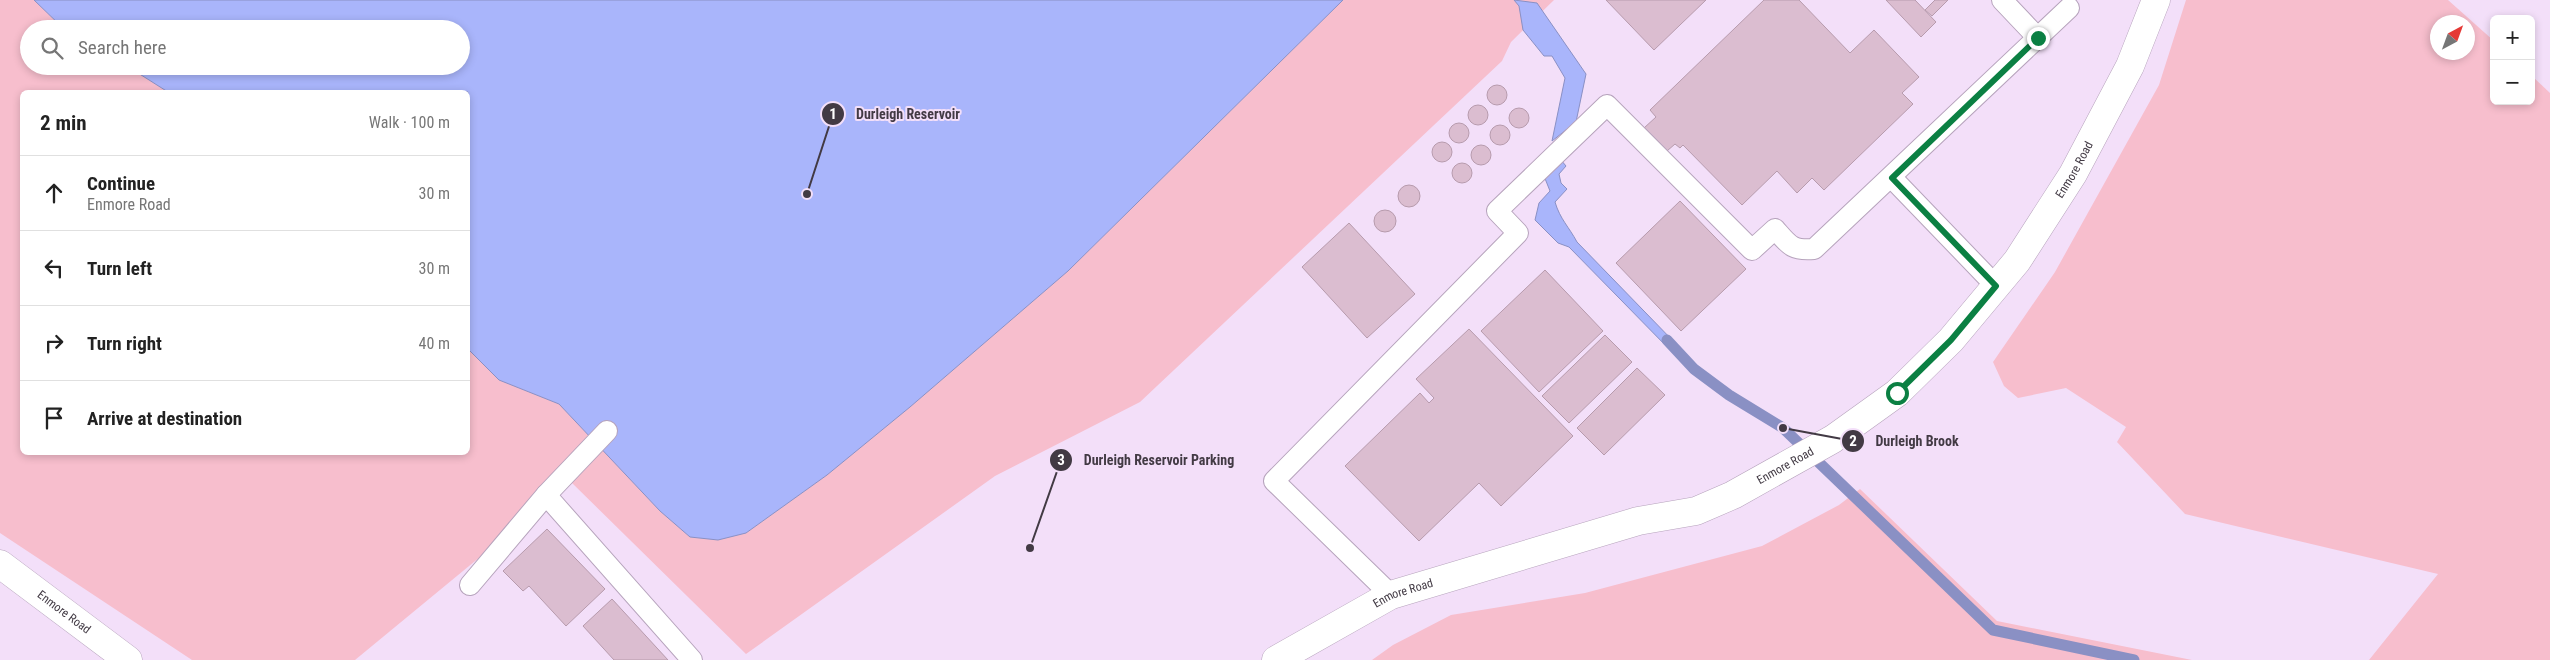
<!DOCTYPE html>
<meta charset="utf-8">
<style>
:root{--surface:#fff;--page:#f6f6f6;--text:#222;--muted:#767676;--line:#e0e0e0}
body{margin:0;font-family:"Roboto Condensed",sans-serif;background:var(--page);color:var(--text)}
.controls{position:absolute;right:15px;top:15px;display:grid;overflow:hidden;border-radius:8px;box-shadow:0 2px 8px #0003}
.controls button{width:45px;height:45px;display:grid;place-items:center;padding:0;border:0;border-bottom:1px solid var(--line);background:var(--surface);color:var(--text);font:25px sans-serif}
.compass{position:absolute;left:2430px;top:15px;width:45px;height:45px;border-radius:50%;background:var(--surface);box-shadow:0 2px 8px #0003;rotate:41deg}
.stop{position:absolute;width:15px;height:15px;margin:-11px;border:4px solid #0b8043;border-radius:50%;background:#fff}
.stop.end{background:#0b8043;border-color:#fff;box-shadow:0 1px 5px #0008}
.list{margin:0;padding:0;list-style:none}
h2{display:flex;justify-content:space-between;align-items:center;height:65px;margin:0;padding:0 20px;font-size:21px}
h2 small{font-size:16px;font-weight:400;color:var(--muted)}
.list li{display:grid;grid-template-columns:32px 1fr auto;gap:15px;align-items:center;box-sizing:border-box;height:75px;padding:0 20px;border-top:1px solid var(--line)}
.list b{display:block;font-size:19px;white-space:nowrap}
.list p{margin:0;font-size:16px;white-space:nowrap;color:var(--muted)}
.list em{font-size:16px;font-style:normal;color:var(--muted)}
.icon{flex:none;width:28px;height:28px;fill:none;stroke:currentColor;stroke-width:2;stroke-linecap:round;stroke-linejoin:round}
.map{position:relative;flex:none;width:2550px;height:660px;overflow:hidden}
.search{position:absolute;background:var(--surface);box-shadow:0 2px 8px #0003;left:20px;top:20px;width:450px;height:55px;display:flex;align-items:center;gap:12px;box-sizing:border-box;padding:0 18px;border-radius:28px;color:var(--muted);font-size:19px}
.panel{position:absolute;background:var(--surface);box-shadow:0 2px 8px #0003;left:20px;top:90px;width:450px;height:365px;border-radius:8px}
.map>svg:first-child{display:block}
</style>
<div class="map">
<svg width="2550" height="660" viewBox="0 0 2550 660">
<rect width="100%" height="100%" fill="#f3dff9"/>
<g fill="#f7becd" fill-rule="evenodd">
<path d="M 0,0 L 34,0 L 64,29 L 29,29 L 29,66 L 127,66 L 168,92 L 22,92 L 22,452 L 468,452 L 468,349 L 500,380 L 559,404 L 660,511 L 690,537 L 718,540 L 746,533 L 827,475 L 910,407 L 1068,271 L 1343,0 L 1554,0 L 1511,42 L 1502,61 L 1140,402 L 995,476 L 746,654 L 571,482 L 355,660 L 192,660 L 0,533 Z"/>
<path d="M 2186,0 L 2448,0 L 2494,41 L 2494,101 L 2531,101 L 2531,75 L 2550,93 L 2550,660 L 2369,660 L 2438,574 L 2185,514 L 2117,442 L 2126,427 L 2066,388 L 2018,398 L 2004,386 L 1993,362 L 2055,272 L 2159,85 ZM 2438,22 L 2468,22 L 2468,52 L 2438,52 Z"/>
<path d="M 1860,489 L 1997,621 L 2192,660 L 1372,660 L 1393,645 L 1451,615 L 1585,593 L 1762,546 L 1839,505 Z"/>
</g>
<g fill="#a9b5fb" stroke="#8a90c4">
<path d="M 34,0 L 1343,0 L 1068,271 L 910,407 L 827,475 L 746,533 L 718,540 L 690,537 L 660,511 L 559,404 L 499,380 L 468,349 L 468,92 L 168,92 L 127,66 L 461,66 L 461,29 L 64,29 Z"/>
<path d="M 1514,0 L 1537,3 L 1586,74 L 1576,122 L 1552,141 L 1565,78 L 1552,56 L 1544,56 L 1523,30 L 1519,6 Z"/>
<path d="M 1561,160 L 1566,166 L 1559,174 L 1561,183 L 1567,189 L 1555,202 C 1560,219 1569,227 1577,242 L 1677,345 L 1677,351 L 1671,351 L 1569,247 L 1558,243 L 1535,220 L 1539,203 L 1550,191 L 1544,176 Z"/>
</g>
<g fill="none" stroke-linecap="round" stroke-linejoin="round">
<path stroke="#8a90c4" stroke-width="11" d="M 1667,340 L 1694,369 L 1729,395 L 1783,428 L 1993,630 L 2134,660"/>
</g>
<g fill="#dbbdd0" stroke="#b79bad">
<path d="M 1606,0 L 1706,0 L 1654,50 Z"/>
<path d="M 1764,0 L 1799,0 L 1850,53 L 1874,30 L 1919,77 L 1902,93 L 1913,104 L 1824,190 L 1812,178 L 1797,193 L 1777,171 L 1742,205 L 1683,145 L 1680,148 L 1675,144 L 1667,151 L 1644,128 L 1656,117 L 1650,110 Z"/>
<path d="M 1886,0 L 1915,0 L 1936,22 L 1921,37 Z"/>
<path d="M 1935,0 L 1948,0 L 1932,16 L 1925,10 Z"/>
<circle cx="1497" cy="95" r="10"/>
<circle cx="1478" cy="115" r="10"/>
<circle cx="1519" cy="118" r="10"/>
<circle cx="1459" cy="133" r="10"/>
<circle cx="1500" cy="135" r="10"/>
<circle cx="1442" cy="152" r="10"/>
<circle cx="1481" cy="155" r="10"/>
<circle cx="1462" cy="173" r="10"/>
<circle cx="1409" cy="196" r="11"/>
<path d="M 1680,201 L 1746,269 L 1681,331 L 1616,263 Z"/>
<circle cx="1385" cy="221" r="11"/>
<path d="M 1349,223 L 1415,294 L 1367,338 L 1302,267 Z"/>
<path d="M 1545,270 L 1603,331 L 1539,392 L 1481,331 Z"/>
<path d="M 1469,329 L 1573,436 L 1501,506 L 1479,483 L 1419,541 L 1345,466 L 1420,393 L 1429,403 L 1434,398 L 1416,379 Z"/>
<path d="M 1605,335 L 1632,362 L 1569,423 L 1542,396 Z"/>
<path d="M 1637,368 L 1665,395 L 1604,455 L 1577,428 Z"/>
<path d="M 547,529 L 605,589 L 566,626 L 529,586 L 523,591 L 503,571 Z"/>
<path d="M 612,599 L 668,660 L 614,660 L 583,626 Z"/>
</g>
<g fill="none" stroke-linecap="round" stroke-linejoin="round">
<g stroke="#b6a3bc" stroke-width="22">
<g id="lane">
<path d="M 2002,0 L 2038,38"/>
<path d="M 1892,178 L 1996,286"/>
<path d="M 546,495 L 607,431"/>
<path d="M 470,585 L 546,495 L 692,660"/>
<path d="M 1391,595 L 1274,481 L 1518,233 L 1497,211 L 1607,105 L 1752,250 L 1775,229 C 1789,245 1792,251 1814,249 L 2069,8"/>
</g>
</g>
<g stroke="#b6a3bc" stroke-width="29">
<g id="street">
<path id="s1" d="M 0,564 L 128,660"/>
<path id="s2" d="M 1276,660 L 1391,595 L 1638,521 L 1696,511 L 1733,495 L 1833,439 L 1897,393 L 1951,340 L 2017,261 L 2073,174 L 2130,66 L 2156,0"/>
</g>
</g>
<use href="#lane" stroke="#fff" stroke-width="20"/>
<use href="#street" stroke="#fff" stroke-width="28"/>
</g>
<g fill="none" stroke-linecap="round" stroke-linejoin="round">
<path stroke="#0b8043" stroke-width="6" d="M 1897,393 L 1951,340 L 1996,286 L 1892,178 L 2038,38"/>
</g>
<g text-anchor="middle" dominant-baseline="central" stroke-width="4" stroke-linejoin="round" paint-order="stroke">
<g font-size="12" fill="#423a44" stroke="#f3dff9">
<text stroke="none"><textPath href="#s2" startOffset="969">Enmore Road</textPath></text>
<text stroke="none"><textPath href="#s2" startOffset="549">Enmore Road</textPath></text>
<text stroke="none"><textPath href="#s2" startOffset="144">Enmore Road</textPath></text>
<text stroke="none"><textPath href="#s1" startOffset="80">Enmore Road</textPath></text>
</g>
</g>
<path fill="none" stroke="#423a44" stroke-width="2" d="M807 194L833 114M1783 428L1853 441M1030 548L1061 460"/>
<g fill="#423a44" stroke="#f3dff9" stroke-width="2">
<circle cx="807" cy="194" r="5"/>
<circle cx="1783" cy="428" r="5"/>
<circle cx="1030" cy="548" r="5"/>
<circle cx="833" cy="114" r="12"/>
<circle cx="1853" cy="441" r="12"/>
<circle cx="1061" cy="460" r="12"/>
</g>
<g font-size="15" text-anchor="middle" font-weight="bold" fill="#fff">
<text x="833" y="119">1</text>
<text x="1853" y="446">2</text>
<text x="1061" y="465">3</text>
</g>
<g font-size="14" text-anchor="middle" font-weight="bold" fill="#423a44" stroke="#f3dff9" stroke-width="4" stroke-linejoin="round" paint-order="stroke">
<text x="908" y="119">Durleigh Reservoir</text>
<text x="1917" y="446">Durleigh Brook</text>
<text x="1159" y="465">Durleigh Reservoir Parking</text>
</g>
</svg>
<div class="controls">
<button>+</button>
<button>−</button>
</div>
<svg class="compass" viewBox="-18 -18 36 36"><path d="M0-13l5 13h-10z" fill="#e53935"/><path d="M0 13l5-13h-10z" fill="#767676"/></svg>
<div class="stop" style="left:1897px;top:393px"></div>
<div class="stop end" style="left:2038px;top:38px"></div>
<div class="search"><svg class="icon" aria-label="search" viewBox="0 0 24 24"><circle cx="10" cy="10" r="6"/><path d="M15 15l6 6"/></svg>Search here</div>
<section class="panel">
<h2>2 min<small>Walk · 100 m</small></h2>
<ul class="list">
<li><svg class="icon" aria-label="ahead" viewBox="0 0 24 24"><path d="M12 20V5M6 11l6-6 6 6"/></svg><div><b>Continue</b><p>Enmore Road</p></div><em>30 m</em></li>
<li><svg class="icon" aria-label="left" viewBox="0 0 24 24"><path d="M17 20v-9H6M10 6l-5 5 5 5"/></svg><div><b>Turn left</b></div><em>30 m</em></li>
<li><svg class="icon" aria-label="right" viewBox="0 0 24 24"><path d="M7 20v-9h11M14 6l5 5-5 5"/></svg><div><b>Turn right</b></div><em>40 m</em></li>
<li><svg class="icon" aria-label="arrive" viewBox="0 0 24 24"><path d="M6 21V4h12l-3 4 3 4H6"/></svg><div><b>Arrive at destination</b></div></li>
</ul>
</section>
</div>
